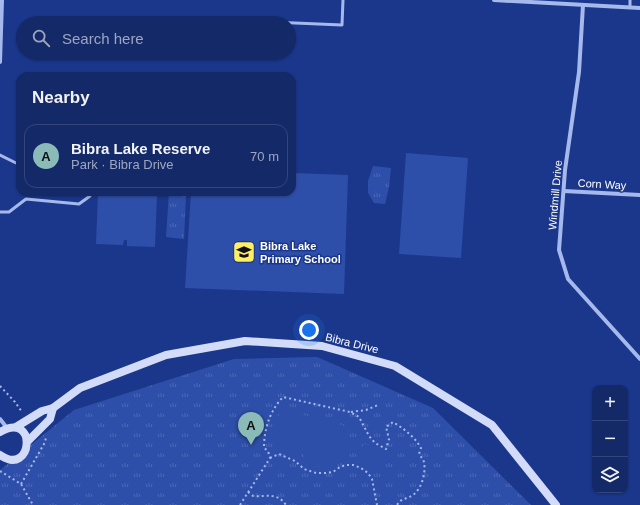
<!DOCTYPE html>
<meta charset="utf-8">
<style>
:root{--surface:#142968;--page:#1d316e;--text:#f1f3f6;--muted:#9da6c0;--line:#33457c;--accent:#8bbbb9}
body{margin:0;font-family:Helvetica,sans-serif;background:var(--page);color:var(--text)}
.controls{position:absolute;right:12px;bottom:12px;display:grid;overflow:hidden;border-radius:8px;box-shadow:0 1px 3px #0004}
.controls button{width:36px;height:36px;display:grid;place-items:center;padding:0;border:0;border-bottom:1px solid var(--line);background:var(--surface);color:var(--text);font:20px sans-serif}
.you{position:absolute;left:309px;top:330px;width:14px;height:14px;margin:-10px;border:3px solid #fff;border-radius:50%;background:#1a73e8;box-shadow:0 0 0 6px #1a73e833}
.badge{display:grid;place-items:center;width:26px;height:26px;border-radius:50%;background:var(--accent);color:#111;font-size:13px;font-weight:700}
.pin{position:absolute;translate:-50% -33px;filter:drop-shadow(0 1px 2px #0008)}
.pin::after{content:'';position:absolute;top:21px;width:14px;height:12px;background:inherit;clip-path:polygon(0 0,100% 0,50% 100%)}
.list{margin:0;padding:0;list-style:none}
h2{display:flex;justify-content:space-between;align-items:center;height:52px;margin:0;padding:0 16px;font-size:17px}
h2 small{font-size:13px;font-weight:400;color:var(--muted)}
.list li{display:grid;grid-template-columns:26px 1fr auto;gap:12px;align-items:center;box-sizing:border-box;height:64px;margin:0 8px 8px;padding:0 8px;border:1px solid var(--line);border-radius:12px}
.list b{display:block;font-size:15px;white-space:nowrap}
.list p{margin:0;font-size:13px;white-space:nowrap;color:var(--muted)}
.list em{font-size:13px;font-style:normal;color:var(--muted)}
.icon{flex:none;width:22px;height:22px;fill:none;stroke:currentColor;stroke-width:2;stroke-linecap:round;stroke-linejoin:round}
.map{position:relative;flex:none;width:640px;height:505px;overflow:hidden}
.search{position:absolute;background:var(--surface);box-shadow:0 1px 3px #0004;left:16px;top:16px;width:280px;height:44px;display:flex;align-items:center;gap:10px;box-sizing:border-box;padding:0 14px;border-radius:22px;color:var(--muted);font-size:15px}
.panel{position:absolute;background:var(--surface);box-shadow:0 1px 3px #0004;left:16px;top:72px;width:280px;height:124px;border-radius:12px}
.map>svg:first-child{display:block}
</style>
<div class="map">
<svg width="640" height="505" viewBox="0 0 640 505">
<defs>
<pattern id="park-tufts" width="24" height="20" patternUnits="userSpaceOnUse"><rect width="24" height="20" fill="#2e4fa9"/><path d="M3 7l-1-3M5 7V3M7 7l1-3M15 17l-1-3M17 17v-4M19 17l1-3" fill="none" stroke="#4d69b6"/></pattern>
</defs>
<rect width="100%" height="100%" fill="#1b378b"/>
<g fill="url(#park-tufts)">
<path d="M 373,166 L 391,168 L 389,187 L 385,204 L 374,203 L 368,193 L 368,181 Z"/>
<path d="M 169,192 L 186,195 L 184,239 L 166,237 Z"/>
<path d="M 317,357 L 433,408 L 531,505 L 0,505 L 0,470 L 74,410 L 234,359 Z"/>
</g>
<g fill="#2e4fa9">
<path d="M 406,153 L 468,158 L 461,258 L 399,254 Z"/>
<path d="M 292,173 L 348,175 L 344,294 L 185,288 L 191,192 L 292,192 Z"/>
<path d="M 98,192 L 126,192 L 126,196 L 129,196 L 130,192 L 157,193 L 155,247 L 127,246 L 127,240 L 124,240 L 123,245 L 96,244 Z"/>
<path d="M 281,409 L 348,427 L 348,450 L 334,464 L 316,467 L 306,463 L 303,454 L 277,443 L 274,429 Z"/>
<path d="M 364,444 L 376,447 L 385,453 C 383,465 379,466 370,473 L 361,466 L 359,453 Z"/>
</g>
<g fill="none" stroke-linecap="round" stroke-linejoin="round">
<g stroke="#a6b9ed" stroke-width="2" stroke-dasharray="2 3" stroke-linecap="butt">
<path d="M 0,386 L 15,402 L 22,412"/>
<path d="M 351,412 L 366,410 L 378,405"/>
<path d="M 270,458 L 279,454 L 295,461 L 304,469 L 316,473 L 326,473 L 333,472 L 340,467 L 346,465 L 353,465 L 361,468 L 368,473 L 372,479 L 377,505"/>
<path d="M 0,471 L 21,484 L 33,505"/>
<path d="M 21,484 L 44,444 L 46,438"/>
<path d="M 248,492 L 253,496 C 267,497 277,492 286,505"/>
<path d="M 240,505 L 270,458 L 268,451 L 264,448 C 264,428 270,411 283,397 L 350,412 L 359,417 L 369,436 L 375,443 L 386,449 L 389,439 L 386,427 L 393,422 C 404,429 414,436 421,448 L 419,454 C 421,457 423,459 424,462 C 426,473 422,488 413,495 C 407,499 401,498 397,505"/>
</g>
<g stroke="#a6b9ed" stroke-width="3">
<path d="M 630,7 L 630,0"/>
<path d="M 248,21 L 342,25 L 343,0"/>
<path d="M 0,155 L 16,163 L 20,163"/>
<path d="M 0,212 L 9,212 L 26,199 L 79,204 L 90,196 L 90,192"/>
</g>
<g stroke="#a6b9ed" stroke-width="4">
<path d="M 494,0 L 640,8"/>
<path d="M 583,5 L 579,72 L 565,170 L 559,250 L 568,279 L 640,359"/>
<path d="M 0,62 L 2,0"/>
<path d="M 564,191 L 640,195"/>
<path d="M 0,419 L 7,428"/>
</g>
<g stroke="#d2dcf9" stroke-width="8">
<path d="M 16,427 L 42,411 L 53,408 L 80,388 L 166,355 L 245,341 L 322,346 L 395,366 L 492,425 L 556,505"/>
<path d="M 0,432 C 38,410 33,478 0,455"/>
<path d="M 28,441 L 50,419 L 53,408"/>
</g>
</g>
<defs>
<g id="school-square" transform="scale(1.15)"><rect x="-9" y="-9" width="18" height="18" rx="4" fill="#feee63" stroke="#1b378b"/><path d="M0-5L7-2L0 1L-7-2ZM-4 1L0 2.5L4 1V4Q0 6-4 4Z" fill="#111"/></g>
</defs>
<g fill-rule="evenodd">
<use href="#school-square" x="244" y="252"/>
</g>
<g text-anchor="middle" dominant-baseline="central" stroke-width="3" stroke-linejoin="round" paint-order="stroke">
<g font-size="11" fill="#fff" stroke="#1b378b">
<text transform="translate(602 184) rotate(3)">Corn Way</text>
<text transform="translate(555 195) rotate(-85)">Windmill Drive</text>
<text transform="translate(352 343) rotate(14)">Bibra Drive</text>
</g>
<g font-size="11" font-weight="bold" fill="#fff" stroke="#1b378b" text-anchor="start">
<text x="260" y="246">Bibra Lake<tspan x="260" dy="13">Primary School</tspan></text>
</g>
</g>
</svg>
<div class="controls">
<button>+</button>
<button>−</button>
<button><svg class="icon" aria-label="layers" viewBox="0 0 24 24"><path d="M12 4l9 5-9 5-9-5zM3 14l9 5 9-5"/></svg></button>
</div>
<div class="you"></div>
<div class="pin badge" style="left:251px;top:445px">A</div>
<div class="search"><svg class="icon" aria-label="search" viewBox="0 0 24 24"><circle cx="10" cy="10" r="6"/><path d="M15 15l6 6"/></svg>Search here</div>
<section class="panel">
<h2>Nearby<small></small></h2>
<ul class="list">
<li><span class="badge">A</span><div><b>Bibra Lake Reserve</b><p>Park · Bibra Drive</p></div><em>70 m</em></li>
</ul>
</section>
</div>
